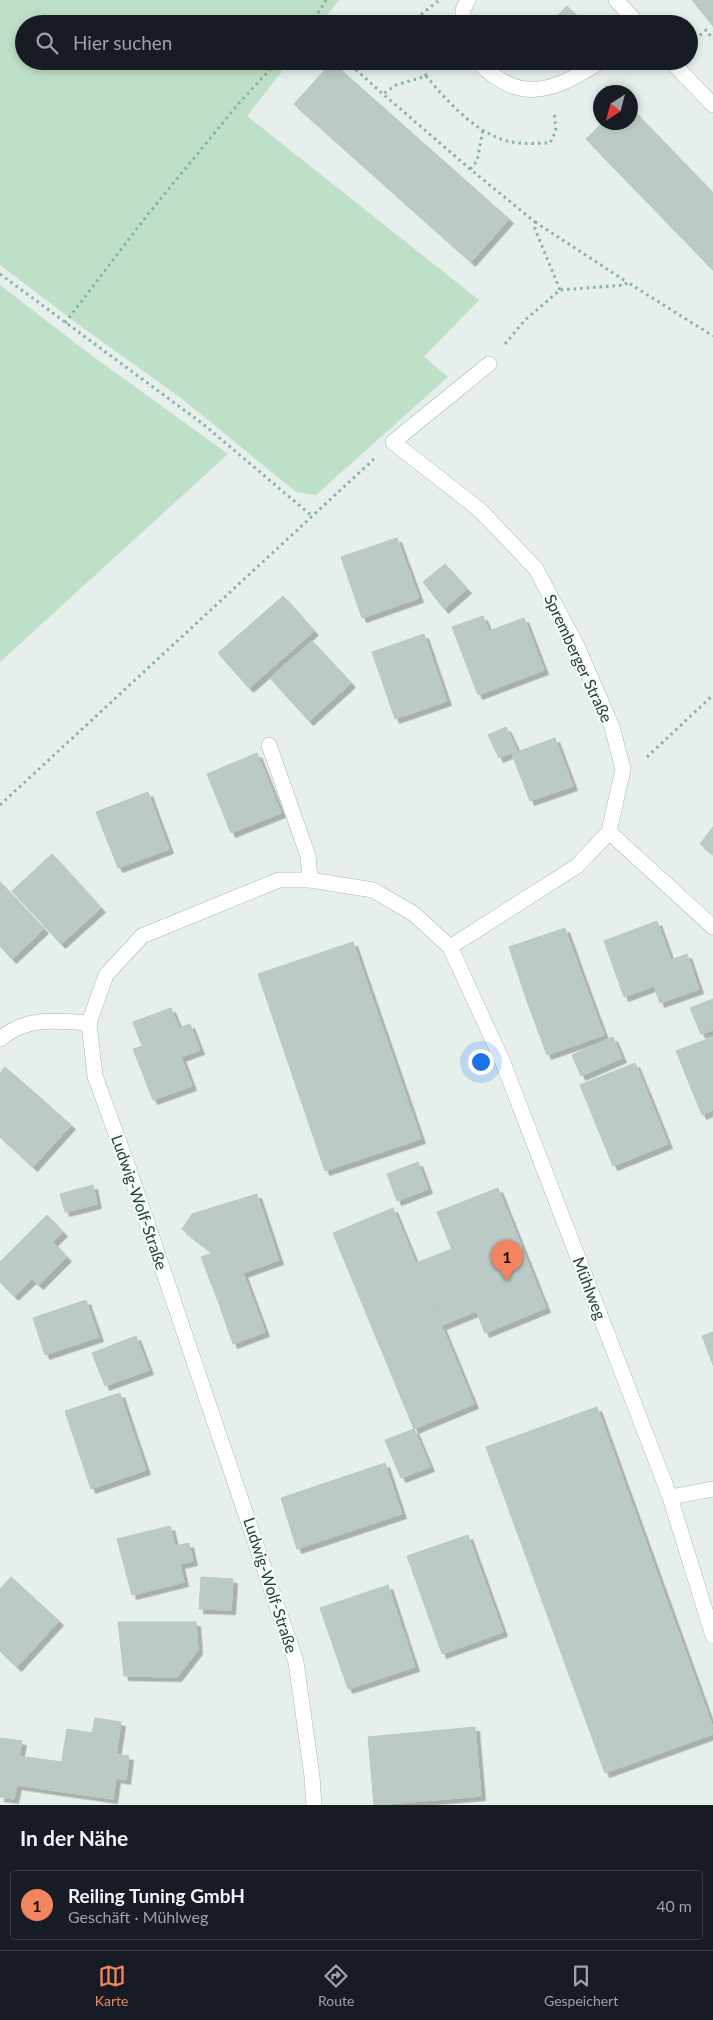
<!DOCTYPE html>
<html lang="de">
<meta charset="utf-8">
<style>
:root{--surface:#171b24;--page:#242831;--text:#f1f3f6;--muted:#9ea1a6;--line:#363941;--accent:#f4845f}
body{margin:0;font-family:Lato,sans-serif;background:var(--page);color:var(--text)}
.compass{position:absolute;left:593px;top:85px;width:45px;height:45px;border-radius:50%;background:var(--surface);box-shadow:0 2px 8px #0003;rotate:216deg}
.you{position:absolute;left:480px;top:1061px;width:18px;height:18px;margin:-12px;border:4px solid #fff;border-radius:50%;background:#1a73e8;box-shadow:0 0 0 8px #1a73e833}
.badge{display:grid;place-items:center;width:32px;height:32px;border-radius:50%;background:var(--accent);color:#111;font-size:16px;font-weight:700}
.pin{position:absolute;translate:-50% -41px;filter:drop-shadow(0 1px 2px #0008)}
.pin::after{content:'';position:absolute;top:26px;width:18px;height:15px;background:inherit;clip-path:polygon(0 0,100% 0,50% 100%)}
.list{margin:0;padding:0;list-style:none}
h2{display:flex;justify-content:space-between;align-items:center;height:65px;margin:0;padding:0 20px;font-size:21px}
h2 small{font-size:16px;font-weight:400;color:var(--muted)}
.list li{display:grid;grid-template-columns:32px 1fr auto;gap:15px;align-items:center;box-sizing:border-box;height:70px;margin:0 10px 10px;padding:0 10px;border:1px solid var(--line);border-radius:5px}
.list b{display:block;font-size:19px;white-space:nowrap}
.list p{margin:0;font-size:16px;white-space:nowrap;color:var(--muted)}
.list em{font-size:16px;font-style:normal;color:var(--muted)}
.icon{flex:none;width:28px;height:28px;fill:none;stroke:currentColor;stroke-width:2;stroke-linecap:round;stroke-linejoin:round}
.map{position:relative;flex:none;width:713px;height:1805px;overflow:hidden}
.search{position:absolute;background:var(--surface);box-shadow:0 2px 8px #0003;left:15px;right:15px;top:15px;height:55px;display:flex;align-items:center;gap:12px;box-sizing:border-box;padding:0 18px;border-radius:28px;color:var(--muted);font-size:19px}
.sheet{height:145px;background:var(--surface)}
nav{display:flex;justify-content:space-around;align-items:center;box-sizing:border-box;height:70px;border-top:1px solid var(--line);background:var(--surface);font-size:14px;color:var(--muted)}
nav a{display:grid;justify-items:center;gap:2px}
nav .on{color:var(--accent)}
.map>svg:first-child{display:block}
</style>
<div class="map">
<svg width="713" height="1805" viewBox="0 0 713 1805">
<defs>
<filter id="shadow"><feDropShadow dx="4.5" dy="4.5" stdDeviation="0" flood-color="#0004"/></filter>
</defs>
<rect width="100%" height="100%" fill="#e6efeb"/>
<g fill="#bfe0c8">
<path d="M 0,0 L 339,0 L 320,24 L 24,24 L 24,61 L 290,61 L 247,116 L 479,300 L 424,357 L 448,377 L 316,495 L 296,492 L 181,398 L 79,325 L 0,265 Z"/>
<path d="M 0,285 L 91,355 L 228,454 L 0,662 Z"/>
</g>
<g fill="#bbcac4" stroke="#b8c9c2" filter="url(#shadow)">
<path d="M 692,0 L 713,0 L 713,26 Z"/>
<path d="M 567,6 L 585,24 L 560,24 L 555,18 Z"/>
<path d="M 555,18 L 560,24 L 548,24 Z"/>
<path d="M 332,62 L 509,219 L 471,262 L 294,104 Z"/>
<path d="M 630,107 L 713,193 L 713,270 L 586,139 L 603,122 L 630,122 Z"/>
<path d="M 397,538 L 419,598 L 362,618 L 341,557 Z"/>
<path d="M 445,564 L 467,589 L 444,609 L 423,582 Z"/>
<path d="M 283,596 L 314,631 L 249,688 L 218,653 Z"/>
<path d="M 483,616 L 489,631 L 524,618 L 544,670 L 478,695 L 452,627 Z"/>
<path d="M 424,634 L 447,701 L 395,719 L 372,652 Z"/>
<path d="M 312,641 L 351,683 L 309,721 L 270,678 Z"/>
<path d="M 506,727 L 517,750 L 499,758 L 488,735 Z"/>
<path d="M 555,738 L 573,786 L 530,801 L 512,754 Z"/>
<path d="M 257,753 L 281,813 L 231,833 L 207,774 Z"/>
<path d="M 148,792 L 169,849 L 118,868 L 96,812 Z"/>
<path d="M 713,827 L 713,854 L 700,844 Z"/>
<path d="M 52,854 L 101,908 L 61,944 L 12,891 Z"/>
<path d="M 0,882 L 44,929 L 12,959 L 0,946 Z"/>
<path d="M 657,921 L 671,960 L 687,954 L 699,989 L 660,1003 L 654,986 L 624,997 L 604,941 Z"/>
<path d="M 565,928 L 584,981 L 527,1001 L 509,947 Z"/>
<path d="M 353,942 L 421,1139 L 325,1171 L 258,974 Z"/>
<path d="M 584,981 L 604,1035 L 547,1055 L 527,1001 Z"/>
<path d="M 713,999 L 713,1030 L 701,1034 L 690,1008 Z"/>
<path d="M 171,1008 L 179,1028 L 190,1024 L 200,1050 L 181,1057 L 192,1086 L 153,1100 L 133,1049 L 142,1046 L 133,1022 Z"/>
<path d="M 613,1037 L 622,1058 L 581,1076 L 572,1055 Z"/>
<path d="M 713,1037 L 713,1110 L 702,1115 L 676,1051 Z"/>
<path d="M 635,1063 L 650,1099 L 595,1122 L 580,1085 Z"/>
<path d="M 5,1067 L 44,1101 L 7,1143 L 0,1137 L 0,1073 Z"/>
<path d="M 650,1099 L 668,1144 L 613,1166 L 595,1122 Z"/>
<path d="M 44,1101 L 71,1125 L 33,1167 L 7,1143 Z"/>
<path d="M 418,1162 L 428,1189 L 397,1201 L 387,1174 Z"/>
<path d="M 93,1185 L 97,1204 L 65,1212 L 60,1194 Z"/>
<path d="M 498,1188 L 546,1308 L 485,1333 L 437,1212 Z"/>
<path d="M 257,1194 L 279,1260 L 243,1273 L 233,1246 L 213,1253 L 182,1229 L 192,1214 Z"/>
<path d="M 393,1208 L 474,1404 L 414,1429 L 333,1233 Z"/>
<path d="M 47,1215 L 63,1232 L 53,1242 L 67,1257 L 39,1285 L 32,1279 L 14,1296 L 0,1282 L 0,1262 Z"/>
<path d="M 233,1246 L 249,1289 L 218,1301 L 201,1257 Z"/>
<path d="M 452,1249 L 477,1311 L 442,1325 L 416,1263 Z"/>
<path d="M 249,1289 L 265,1332 L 233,1344 L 218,1301 Z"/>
<path d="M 86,1300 L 99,1337 L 45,1355 L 33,1318 Z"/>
<path d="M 713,1332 L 713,1365 L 702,1336 Z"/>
<path d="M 136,1336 L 149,1370 L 105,1386 L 92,1353 Z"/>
<path d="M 120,1393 L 133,1432 L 78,1450 L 65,1411 Z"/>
<path d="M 597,1407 L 713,1728 L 713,1734 L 605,1773 L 486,1447 Z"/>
<path d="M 414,1429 L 430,1467 L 401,1478 L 385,1440 Z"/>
<path d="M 133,1432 L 146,1470 L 91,1489 L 78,1450 Z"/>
<path d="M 385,1463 L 402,1514 L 297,1549 L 281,1498 Z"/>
<path d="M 170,1526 L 175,1546 L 189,1543 L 193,1561 L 180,1564 L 184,1582 L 132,1595 L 117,1539 Z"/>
<path d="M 468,1535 L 503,1632 L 442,1654 L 407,1556 Z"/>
<path d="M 11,1577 L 35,1599 L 0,1637 L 0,1589 Z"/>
<path d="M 201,1577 L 233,1579 L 231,1610 L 199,1609 Z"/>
<path d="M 388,1585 L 415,1667 L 348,1689 L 320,1608 Z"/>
<path d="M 35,1599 L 59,1621 L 17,1667 L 0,1651 L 0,1637 Z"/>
<path d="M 118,1622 L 196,1622 L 198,1650 L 177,1677 L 124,1676 Z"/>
<path d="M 95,1718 L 121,1722 L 116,1754 L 129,1756 L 126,1780 L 116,1778 L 113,1799 L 57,1791 L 67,1729 L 92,1733 Z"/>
<path d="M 475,1727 L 481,1796 L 374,1805 L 368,1737 Z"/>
<path d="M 0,1738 L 22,1741 L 19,1756 L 62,1762 L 57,1791 L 17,1785 L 14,1799 L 0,1797 Z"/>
</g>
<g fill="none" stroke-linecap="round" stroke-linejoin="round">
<g stroke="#a8b8b2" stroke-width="16">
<g id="minor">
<path d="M 616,0 L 638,24"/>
<path d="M 463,24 L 463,10 L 468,0"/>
<path d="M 477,61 C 520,106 555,91 601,61"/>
<path d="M 671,61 L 713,105"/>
<path d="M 269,745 L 308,856 L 310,880"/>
<path d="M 609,832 L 713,927"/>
<path d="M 450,947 L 577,866 L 609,832 L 623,769 L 612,727 L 577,646 L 536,569 L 481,511 L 393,442 L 489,364"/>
<path d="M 0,1039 C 27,1016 57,1021 89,1023"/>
<path d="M 670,1497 L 713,1489"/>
<path d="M 314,1805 L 312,1776 L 296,1662 L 127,1164 L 95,1076 L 89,1023 L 106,975 L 142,936 L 279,880 L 310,880 L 373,890 L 414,914 L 450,947 L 502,1060 L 670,1497 L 713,1636"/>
</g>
</g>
<g stroke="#86b3a5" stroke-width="3" stroke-dasharray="2.5 4" stroke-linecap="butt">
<path d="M 311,24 L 326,0"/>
<path d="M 415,24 L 414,20 L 438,1"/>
<path d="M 690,44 L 706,30 L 713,39"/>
<path d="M 311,61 L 319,65 L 322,61"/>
<path d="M 346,61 L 383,94"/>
<path d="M 422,61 L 426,76 L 396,85 L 383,94 L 470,169 L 535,222 L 535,229 L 560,290"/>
<path d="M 426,76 C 449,103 481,140 519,143 C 529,144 540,143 550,143 L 556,131 L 554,111"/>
<path d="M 470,169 L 477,161 L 483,130"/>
<path d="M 535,222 L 627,282"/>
<path d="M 0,274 L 203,424 L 312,516"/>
<path d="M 65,323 L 145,218 L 239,103 L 278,61"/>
<path d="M 505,344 L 525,320 L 560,290 L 625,285 L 627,282 L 713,336"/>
<path d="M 647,757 L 713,695"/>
<path d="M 0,805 L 374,459"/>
</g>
<use href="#minor" stroke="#fff" stroke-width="15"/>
</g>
<g text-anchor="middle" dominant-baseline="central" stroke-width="4.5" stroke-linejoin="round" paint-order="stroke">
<g font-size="16" fill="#24423a" stroke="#f7fbf9">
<text transform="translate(579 658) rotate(65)">Spremberger Straße</text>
<text transform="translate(140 1202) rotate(71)">Ludwig-Wolf-Straße</text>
<text transform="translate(590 1288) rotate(69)">Mühlweg</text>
<text transform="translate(271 1585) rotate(72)">Ludwig-Wolf-Straße</text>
</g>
</g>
</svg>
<svg class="compass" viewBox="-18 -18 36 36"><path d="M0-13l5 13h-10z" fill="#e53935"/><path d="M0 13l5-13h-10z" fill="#9ea1a6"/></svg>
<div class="you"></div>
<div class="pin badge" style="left:507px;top:1281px">1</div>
<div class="search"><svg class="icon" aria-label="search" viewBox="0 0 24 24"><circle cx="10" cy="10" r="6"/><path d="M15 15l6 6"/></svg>Hier suchen</div>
</div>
<section class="sheet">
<h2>In der Nähe<small></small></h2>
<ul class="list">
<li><span class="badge">1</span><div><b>Reiling Tuning GmbH</b><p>Geschäft · Mühlweg</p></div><em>40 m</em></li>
</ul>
</section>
<nav>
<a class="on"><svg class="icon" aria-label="map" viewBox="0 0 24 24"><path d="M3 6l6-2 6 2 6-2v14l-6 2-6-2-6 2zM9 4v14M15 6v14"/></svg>Karte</a>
<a><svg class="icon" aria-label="directions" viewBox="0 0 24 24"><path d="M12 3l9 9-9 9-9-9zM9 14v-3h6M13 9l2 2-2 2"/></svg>Route</a>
<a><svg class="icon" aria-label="saved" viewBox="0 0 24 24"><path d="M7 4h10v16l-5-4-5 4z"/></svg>Gespeichert</a>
</nav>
